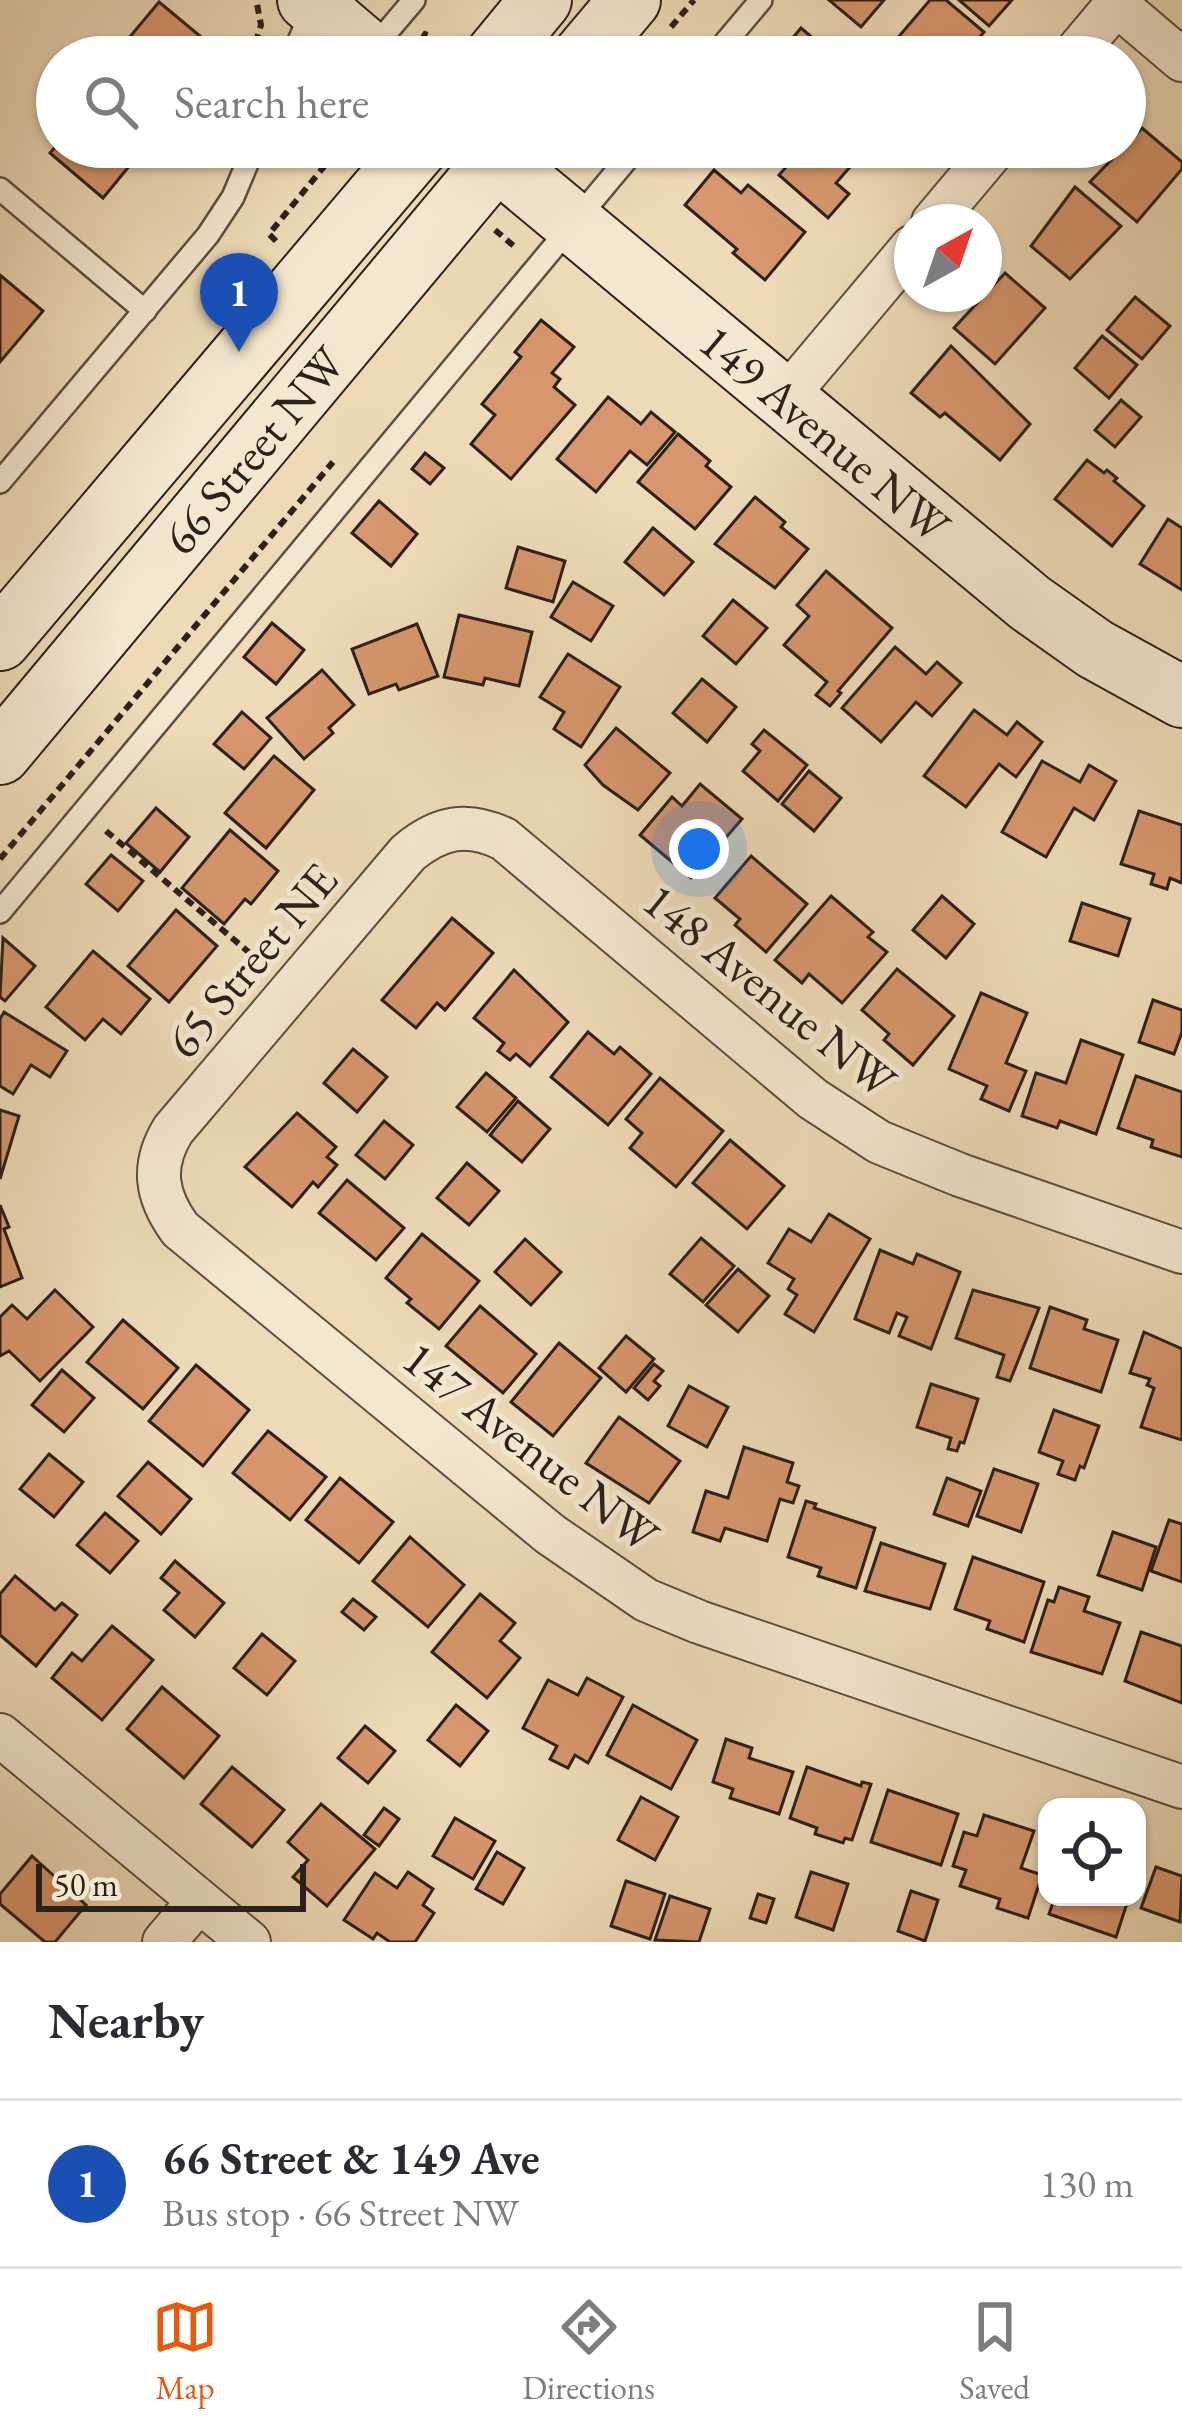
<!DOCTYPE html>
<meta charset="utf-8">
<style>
:root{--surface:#fff;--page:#f7f7f7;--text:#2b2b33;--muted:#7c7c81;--line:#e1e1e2;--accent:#ea580c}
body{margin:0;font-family:"EB Garamond",serif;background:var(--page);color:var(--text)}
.controls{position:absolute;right:36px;bottom:36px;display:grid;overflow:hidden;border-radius:24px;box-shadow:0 3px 9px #0004}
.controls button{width:108px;height:108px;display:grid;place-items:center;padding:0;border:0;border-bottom:3px solid var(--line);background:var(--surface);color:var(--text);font:60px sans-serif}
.compass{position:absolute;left:894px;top:204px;width:108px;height:108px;border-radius:50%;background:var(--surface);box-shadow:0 3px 9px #0004;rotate:40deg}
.scale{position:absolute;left:36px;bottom:30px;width:270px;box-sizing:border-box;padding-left:12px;border:6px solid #2b201a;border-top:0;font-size:33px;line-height:42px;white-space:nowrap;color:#2b201a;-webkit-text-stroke:9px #f4e7d0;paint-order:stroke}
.you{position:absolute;left:699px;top:849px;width:42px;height:42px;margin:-30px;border:9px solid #fff;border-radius:50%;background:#1a73e8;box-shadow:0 0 0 18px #1a73e833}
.badge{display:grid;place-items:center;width:78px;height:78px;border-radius:50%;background:var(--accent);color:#fff;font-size:39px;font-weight:700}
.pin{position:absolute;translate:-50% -99px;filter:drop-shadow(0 3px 6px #0008)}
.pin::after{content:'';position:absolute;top:63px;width:42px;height:36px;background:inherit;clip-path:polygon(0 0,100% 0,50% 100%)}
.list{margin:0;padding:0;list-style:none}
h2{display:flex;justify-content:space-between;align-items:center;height:156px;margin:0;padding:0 48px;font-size:51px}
h2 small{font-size:39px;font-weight:400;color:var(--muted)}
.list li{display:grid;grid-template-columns:78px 1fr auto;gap:36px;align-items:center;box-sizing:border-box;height:168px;padding:0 48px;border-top:3px solid var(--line)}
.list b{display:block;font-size:45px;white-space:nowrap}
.list p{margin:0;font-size:39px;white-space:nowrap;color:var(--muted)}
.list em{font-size:39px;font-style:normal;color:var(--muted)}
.icon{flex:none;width:66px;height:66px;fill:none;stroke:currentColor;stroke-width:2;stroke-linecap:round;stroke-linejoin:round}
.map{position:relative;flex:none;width:1182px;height:1942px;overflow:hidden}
.search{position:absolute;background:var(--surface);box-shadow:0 3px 9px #0004;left:36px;right:36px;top:36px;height:132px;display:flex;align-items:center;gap:30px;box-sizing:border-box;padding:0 42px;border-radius:66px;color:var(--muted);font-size:45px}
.sheet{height:324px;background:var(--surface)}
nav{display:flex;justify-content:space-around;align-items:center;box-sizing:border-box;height:168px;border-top:3px solid var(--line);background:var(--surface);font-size:33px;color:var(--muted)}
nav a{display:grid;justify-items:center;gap:6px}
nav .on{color:var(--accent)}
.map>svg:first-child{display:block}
</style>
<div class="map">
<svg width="1182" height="1942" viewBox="0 0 1182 1942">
<rect width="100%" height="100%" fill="#eedab7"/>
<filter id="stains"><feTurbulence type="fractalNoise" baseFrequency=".00167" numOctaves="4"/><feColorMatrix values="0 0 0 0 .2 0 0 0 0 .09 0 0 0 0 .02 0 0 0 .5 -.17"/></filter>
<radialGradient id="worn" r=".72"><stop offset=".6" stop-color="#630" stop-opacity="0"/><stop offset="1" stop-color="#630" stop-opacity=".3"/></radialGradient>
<g fill="#d7966d" stroke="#2b201a" stroke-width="3">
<path d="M 829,0 L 884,0 L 861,27 Z"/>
<path d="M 930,0 L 946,0 L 984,32 L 963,57 L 899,57 L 889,48 Z"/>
<path d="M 959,0 L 1012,0 L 989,26 Z"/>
<path d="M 159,2 L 212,46 L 203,57 L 113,57 Z"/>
<path d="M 801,28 L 835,57 L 777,57 Z"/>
<path d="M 1142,128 L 1182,162 L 1182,169 L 1137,222 L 1090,182 Z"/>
<path d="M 57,145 L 57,147 L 145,147 L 103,198 L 50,153 Z"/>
<path d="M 781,147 L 858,147 L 863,152 L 836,183 L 849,194 L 828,218 L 779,175 L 794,158 Z"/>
<path d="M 714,170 L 741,193 L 748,185 L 805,232 L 765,280 L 733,253 L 737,249 L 685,205 Z"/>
<path d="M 1075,187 L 1121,226 L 1070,279 L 1031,246 Z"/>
<path d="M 1005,273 L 1045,308 L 995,364 L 954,328 Z"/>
<path d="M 0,275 L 43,311 L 0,362 Z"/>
<path d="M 1135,297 L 1170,326 L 1142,359 L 1107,330 Z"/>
<path d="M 541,320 L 574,347 L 552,373 L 560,379 L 554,387 L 575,405 L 511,479 L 471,444 L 495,415 L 482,404 L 521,357 L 515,352 Z"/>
<path d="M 1102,336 L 1137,365 L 1109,398 L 1075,368 Z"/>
<path d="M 951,346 L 1030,424 L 1000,460 L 945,413 L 940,417 L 911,393 Z"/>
<path d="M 608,397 L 641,424 L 651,412 L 675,432 L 647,465 L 630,451 L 596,492 L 557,459 Z"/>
<path d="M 1121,400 L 1141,417 L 1115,447 L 1095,430 Z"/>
<path d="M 678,434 L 710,461 L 706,466 L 731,487 L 695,529 L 638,482 Z"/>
<path d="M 425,453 L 444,468 L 430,484 L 412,469 Z"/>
<path d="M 1087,460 L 1104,473 L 1107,470 L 1117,478 L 1114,481 L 1144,506 L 1112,546 L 1055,499 Z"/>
<path d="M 755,497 L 785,522 L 781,527 L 808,549 L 775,588 L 715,544 Z"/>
<path d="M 379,501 L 417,534 L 391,566 L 352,533 Z"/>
<path d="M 1168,519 L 1182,528 L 1182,590 L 1140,564 Z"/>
<path d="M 653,528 L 693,562 L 664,595 L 625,562 Z"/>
<path d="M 518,547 L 565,561 L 553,602 L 506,588 Z"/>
<path d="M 826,571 L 892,628 L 838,691 L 841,693 L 830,706 L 816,695 L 827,682 L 784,645 L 809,616 L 797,605 Z"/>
<path d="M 573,582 L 613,606 L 591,641 L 551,617 Z"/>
<path d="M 733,600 L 767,628 L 736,664 L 703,636 Z"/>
<path d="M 459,615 L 532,632 L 519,686 L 485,678 L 483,685 L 444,677 Z"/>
<path d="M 272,623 L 304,650 L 276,684 L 244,657 Z"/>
<path d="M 417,624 L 438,676 L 399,690 L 396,684 L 369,694 L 352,649 Z"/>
<path d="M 895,647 L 926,674 L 937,662 L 961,683 L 932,716 L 916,702 L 881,742 L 842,708 Z"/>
<path d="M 568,654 L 620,687 L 581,747 L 554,729 L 564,712 L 540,697 Z"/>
<path d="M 322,670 L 354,705 L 329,728 L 333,733 L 304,759 L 267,718 Z"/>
<path d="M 702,679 L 736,707 L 707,742 L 673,713 Z"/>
<path d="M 974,710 L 1007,735 L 1017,722 L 1042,742 L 1016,777 L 999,764 L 966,807 L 924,776 Z"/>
<path d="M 242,712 L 271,738 L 244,769 L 214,744 Z"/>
<path d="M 616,728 L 670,773 L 638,810 L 603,785 L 585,765 Z"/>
<path d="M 764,730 L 807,765 L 778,801 L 743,771 L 760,751 L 752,744 Z"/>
<path d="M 274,756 L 314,790 L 266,848 L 225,813 Z"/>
<path d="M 1042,761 L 1080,782 L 1089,765 L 1116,781 L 1094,820 L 1074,808 L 1046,857 L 1002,832 Z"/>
<path d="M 809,771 L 841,798 L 814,831 L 782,804 Z"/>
<path d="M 700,784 L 742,819 L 691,878 L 640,835 L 672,797 L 682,806 Z"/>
<path d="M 156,808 L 189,837 L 160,872 L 126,843 Z"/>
<path d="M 1139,811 L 1182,825 L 1182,883 L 1170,878 L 1167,889 L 1151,884 L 1154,874 L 1121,864 Z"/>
<path d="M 230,830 L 278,871 L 251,904 L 245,899 L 224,924 L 182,888 Z"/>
<path d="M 111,855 L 143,881 L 118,911 L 86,884 Z"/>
<path d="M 751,856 L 807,904 L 766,952 L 735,925 L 740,919 L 715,898 Z"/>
<path d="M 831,896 L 873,932 L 868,937 L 887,952 L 842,1003 L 809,974 L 802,983 L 775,960 Z"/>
<path d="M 942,896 L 974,924 L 946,958 L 913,930 Z"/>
<path d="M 1082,903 L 1130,919 L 1118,956 L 1070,941 Z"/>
<path d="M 176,910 L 217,946 L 169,1002 L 128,966 Z"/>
<path d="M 452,918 L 493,953 L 445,1010 L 437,1003 L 416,1028 L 382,1000 Z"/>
<path d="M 3,938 L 35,966 L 5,1001 L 0,997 Z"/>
<path d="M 93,951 L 150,999 L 121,1034 L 103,1019 L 85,1040 L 46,1007 Z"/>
<path d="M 897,969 L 954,1016 L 913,1065 L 884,1040 L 889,1034 L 862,1010 Z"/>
<path d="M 514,970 L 568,1022 L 530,1066 L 516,1054 L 510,1060 L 498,1051 L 504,1043 L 474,1018 Z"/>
<path d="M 981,993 L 1027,1013 L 1006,1063 L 1026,1071 L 1009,1111 L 981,1099 L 987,1086 L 949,1069 Z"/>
<path d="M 1153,1000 L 1182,1010 L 1182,1032 L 1174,1054 L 1139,1042 Z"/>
<path d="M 4,1012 L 67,1051 L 50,1077 L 31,1065 L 13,1094 L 0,1086 L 0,1019 Z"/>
<path d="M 588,1032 L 614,1054 L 620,1047 L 651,1074 L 608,1125 L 551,1077 Z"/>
<path d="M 1081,1040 L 1123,1055 L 1096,1134 L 1060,1121 L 1057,1128 L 1022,1116 L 1036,1073 L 1066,1083 Z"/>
<path d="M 353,1049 L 387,1077 L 357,1112 L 324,1083 Z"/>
<path d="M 486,1073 L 516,1098 L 487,1132 L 457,1107 Z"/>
<path d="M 1136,1076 L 1182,1092 L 1182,1157 L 1151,1147 L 1153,1140 L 1118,1128 Z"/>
<path d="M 660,1078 L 723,1131 L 676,1187 L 630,1148 L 642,1133 L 626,1119 Z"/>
<path d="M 518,1101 L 550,1129 L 522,1162 L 490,1135 Z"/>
<path d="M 0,1110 L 19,1116 L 0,1179 Z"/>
<path d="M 297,1113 L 336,1147 L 327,1157 L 337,1165 L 318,1187 L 313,1182 L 292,1207 L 245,1167 Z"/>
<path d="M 384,1121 L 413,1145 L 385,1179 L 356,1155 Z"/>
<path d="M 730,1140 L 784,1186 L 747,1229 L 693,1183 Z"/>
<path d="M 467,1163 L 499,1191 L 469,1225 L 437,1198 Z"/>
<path d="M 347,1180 L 404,1228 L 376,1260 L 319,1213 Z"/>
<path d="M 0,1205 L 9,1227 L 4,1229 L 22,1278 L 0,1287 Z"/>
<path d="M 829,1214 L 870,1239 L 814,1332 L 785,1314 L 797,1295 L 788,1289 L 794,1279 L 768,1263 L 789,1229 L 811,1242 Z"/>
<path d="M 422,1234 L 479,1281 L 439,1329 L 407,1303 L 411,1299 L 386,1278 Z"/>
<path d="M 701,1238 L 734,1266 L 703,1302 L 670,1274 Z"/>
<path d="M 525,1239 L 561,1272 L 531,1305 L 495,1272 Z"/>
<path d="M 880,1250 L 913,1264 L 917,1254 L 960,1272 L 931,1349 L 899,1336 L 907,1317 L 897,1313 L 889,1333 L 855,1319 Z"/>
<path d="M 738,1269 L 769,1296 L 738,1332 L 706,1305 Z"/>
<path d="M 55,1290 L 93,1327 L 40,1381 L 9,1351 L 0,1356 L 0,1317 L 12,1305 L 27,1319 Z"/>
<path d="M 973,1290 L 1039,1308 L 1010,1381 L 997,1377 L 1004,1355 L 956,1338 Z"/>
<path d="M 480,1306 L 536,1354 L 503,1393 L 446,1346 Z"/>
<path d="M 1050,1307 L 1087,1320 L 1084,1329 L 1118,1340 L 1101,1392 L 1030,1368 Z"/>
<path d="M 123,1320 L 178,1368 L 143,1409 L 87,1362 Z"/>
<path d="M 1144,1332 L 1182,1349 L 1182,1440 L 1141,1427 L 1154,1388 L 1147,1385 L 1150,1379 L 1130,1373 Z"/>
<path d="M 626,1336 L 654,1359 L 626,1392 L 599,1368 Z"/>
<path d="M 559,1343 L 601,1378 L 553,1436 L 511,1402 Z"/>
<path d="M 654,1364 L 663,1371 L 654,1381 L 660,1386 L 648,1400 L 634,1388 Z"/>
<path d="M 196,1365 L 249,1410 L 203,1466 L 149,1421 Z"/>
<path d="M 62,1370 L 94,1398 L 64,1432 L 32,1405 Z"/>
<path d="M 931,1384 L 978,1399 L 964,1443 L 960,1442 L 957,1451 L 948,1449 L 951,1438 L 917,1427 Z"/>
<path d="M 689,1386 L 728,1407 L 707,1447 L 668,1426 Z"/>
<path d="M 1054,1410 L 1099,1426 L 1084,1468 L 1080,1466 L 1075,1480 L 1058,1474 L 1063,1461 L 1039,1452 Z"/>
<path d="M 619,1417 L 680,1461 L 649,1503 L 586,1463 Z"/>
<path d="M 268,1431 L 326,1477 L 290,1520 L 233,1473 Z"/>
<path d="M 744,1447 L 793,1463 L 787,1482 L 799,1486 L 793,1503 L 780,1499 L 767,1541 L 725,1528 L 720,1541 L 693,1532 L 706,1491 L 728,1498 Z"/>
<path d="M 49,1454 L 83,1482 L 54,1517 L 20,1489 Z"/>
<path d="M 148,1462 L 191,1499 L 161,1534 L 118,1496 Z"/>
<path d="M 994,1469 L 1038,1484 L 1021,1532 L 977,1516 Z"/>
<path d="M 340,1478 L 393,1522 L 359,1563 L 306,1520 Z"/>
<path d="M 947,1478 L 981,1491 L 968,1526 L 934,1514 Z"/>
<path d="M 806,1501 L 816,1504 L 814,1508 L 875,1528 L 856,1588 L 818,1576 L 821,1568 L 788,1557 Z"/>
<path d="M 105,1513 L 138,1541 L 110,1573 L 77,1545 Z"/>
<path d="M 1169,1520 L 1182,1524 L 1182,1582 L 1151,1571 Z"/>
<path d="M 1113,1532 L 1156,1547 L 1142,1590 L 1098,1575 Z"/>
<path d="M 410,1537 L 464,1585 L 428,1627 L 373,1581 Z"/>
<path d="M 881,1543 L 945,1564 L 930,1609 L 865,1591 Z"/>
<path d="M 973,1557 L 1044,1582 L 1024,1642 L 987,1629 L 990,1621 L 955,1609 Z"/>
<path d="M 175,1561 L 224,1603 L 195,1637 L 164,1610 L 179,1593 L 161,1578 Z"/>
<path d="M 15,1576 L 55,1610 L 62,1603 L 77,1615 L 36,1666 L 0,1635 L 0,1594 Z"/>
<path d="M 1059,1587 L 1089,1597 L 1084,1611 L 1120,1623 L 1102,1674 L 1031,1652 L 1048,1600 L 1054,1602 Z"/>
<path d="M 480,1594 L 515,1623 L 500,1641 L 520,1658 L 487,1698 L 432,1652 Z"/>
<path d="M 353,1599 L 376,1617 L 364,1630 L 342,1612 Z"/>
<path d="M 112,1626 L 153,1660 L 102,1720 L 52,1678 L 72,1653 L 82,1661 Z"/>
<path d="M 1141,1632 L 1182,1646 L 1182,1703 L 1125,1681 Z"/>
<path d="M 262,1634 L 295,1661 L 267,1695 L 234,1668 Z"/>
<path d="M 587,1678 L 623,1697 L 588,1763 L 575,1755 L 568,1768 L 550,1759 L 557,1746 L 523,1728 L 548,1680 L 578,1695 Z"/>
<path d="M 162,1687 L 219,1736 L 184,1778 L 127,1729 Z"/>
<path d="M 456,1705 L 488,1731 L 460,1766 L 428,1740 Z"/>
<path d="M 633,1705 L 697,1740 L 671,1789 L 607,1755 Z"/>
<path d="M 365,1726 L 395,1751 L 368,1783 L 338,1758 Z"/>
<path d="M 726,1739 L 752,1748 L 749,1758 L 793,1772 L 779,1814 L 730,1798 L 733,1789 L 713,1782 Z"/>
<path d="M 232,1767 L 284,1810 L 252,1847 L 201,1804 Z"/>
<path d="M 807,1767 L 861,1786 L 862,1782 L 871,1784 L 852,1840 L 845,1838 L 843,1843 L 815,1834 L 817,1828 L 790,1818 Z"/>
<path d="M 888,1790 L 958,1814 L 941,1865 L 871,1842 Z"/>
<path d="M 641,1797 L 678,1817 L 655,1860 L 618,1840 Z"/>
<path d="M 321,1804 L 375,1849 L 327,1906 L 293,1877 L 308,1860 L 288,1842 Z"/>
<path d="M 384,1808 L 399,1819 L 379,1846 L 364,1835 Z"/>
<path d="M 984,1815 L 1034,1831 L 1021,1868 L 1042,1875 L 1028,1918 L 997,1908 L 1000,1899 L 960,1886 L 966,1870 L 953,1866 L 964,1832 L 977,1836 Z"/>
<path d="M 455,1818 L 495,1841 L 473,1879 L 433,1856 Z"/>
<path d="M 497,1852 L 524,1868 L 503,1904 L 476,1889 Z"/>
<path d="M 32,1856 L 86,1905 L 55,1942 L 45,1942 L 0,1904 L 0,1894 Z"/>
<path d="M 1156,1867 L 1182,1876 L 1180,1922 L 1141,1908 Z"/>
<path d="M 408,1872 L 433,1889 L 423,1905 L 434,1913 L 415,1942 L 390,1942 L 377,1933 L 373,1939 L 344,1920 L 375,1873 L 397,1888 Z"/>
<path d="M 811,1872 L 848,1884 L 833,1930 L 796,1917 Z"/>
<path d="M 626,1881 L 665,1894 L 650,1939 L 611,1926 Z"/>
<path d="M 911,1891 L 938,1900 L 925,1941 L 898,1931 Z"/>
<path d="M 758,1894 L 774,1899 L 766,1923 L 750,1918 Z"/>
<path d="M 670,1896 L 710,1909 L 699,1942 L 655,1940 Z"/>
<path d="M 1055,1897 L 1129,1897 L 1116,1937 L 1049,1914 Z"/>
</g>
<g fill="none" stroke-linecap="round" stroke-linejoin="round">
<g stroke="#5c4e41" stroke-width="26">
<g id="lane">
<path d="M 370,52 L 414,0"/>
<path d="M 292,57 L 312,11"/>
<path d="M 713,57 L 761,0"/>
<path d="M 0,189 L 145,311"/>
<path d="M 0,482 L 208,235 L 233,197 L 254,147"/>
<path d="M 0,912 L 637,147"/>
</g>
</g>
<g stroke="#5c4e41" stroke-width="46">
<g id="street">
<path d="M 1116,4 L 1182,60"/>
<path d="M 1072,57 L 1120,0"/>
<path d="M 933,222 L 996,147"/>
<path d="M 785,398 L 912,247"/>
<path d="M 1182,1252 L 960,1175 L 879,1142 L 813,1099 L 504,839 C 467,821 439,827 408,853 L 173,1130 C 151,1166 156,1196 180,1229 L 550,1534 L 646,1600 L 699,1622 L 1182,1787"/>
<path d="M 0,1735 L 249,1942"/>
<path d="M 164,1942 L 199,1901"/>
</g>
</g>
<g stroke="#2b201a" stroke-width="64">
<g id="secondary">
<path d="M 308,0 L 375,57"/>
<path d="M 494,57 L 541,0"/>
<path d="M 582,57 L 630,0"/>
<path d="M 482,147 L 1030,603 L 1095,649 L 1182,697"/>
<path d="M 0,640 L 418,147"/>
<path d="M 0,754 L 507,147"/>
</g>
</g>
<g stroke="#2b201a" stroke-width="6" stroke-dasharray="9 6" stroke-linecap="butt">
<path d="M 671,27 L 694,0"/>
<path d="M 422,40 L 425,34 L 448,51"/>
<path d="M 251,57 L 261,25 L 257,4"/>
<path d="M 495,230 L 515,247"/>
<path d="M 276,241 L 269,234 L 340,147"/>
<path d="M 106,831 L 265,966"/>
<path d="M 0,859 L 333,462"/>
</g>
<use href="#lane" stroke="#f4e7d0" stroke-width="21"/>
<use href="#street" stroke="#f4e7d0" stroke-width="42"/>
<use href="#secondary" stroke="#f4e7d0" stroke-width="60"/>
</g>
<g text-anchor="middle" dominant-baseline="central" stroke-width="10" stroke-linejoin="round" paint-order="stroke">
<g font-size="48" fill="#2b201a" stroke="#f4e7d0">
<text transform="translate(825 433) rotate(40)">149 Avenue NW</text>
<text transform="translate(253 450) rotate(-50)">66 Street NW</text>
<text transform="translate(251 960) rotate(-50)">65 Street NE</text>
<text transform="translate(770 990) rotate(39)">148 Avenue NW</text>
<text transform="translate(531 1446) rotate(38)">147 Avenue NW</text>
</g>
</g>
<rect width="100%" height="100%" filter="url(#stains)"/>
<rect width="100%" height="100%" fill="url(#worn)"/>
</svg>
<div class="controls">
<button><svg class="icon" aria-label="locate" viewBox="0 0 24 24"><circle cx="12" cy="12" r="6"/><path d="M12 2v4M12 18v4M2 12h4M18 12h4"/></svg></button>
</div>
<svg class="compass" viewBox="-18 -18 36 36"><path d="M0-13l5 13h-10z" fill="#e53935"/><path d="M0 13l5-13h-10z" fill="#7c7c81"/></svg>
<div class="scale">50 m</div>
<div class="you"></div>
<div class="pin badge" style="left:239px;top:352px;background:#1a4fb4">1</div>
<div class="search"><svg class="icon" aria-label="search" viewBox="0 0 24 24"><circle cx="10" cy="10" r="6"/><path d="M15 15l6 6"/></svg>Search here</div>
</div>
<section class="sheet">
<h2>Nearby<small></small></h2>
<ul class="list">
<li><span class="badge" style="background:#1a4fb4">1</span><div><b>66 Street &amp; 149 Ave</b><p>Bus stop · 66 Street NW</p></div><em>130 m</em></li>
</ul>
</section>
<nav>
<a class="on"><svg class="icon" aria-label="map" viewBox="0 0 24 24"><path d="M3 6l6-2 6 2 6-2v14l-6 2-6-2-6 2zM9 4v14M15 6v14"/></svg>Map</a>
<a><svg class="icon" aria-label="directions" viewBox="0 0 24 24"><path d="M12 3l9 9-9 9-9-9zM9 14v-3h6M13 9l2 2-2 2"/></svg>Directions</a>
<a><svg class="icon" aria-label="saved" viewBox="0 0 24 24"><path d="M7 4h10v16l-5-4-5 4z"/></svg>Saved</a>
</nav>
